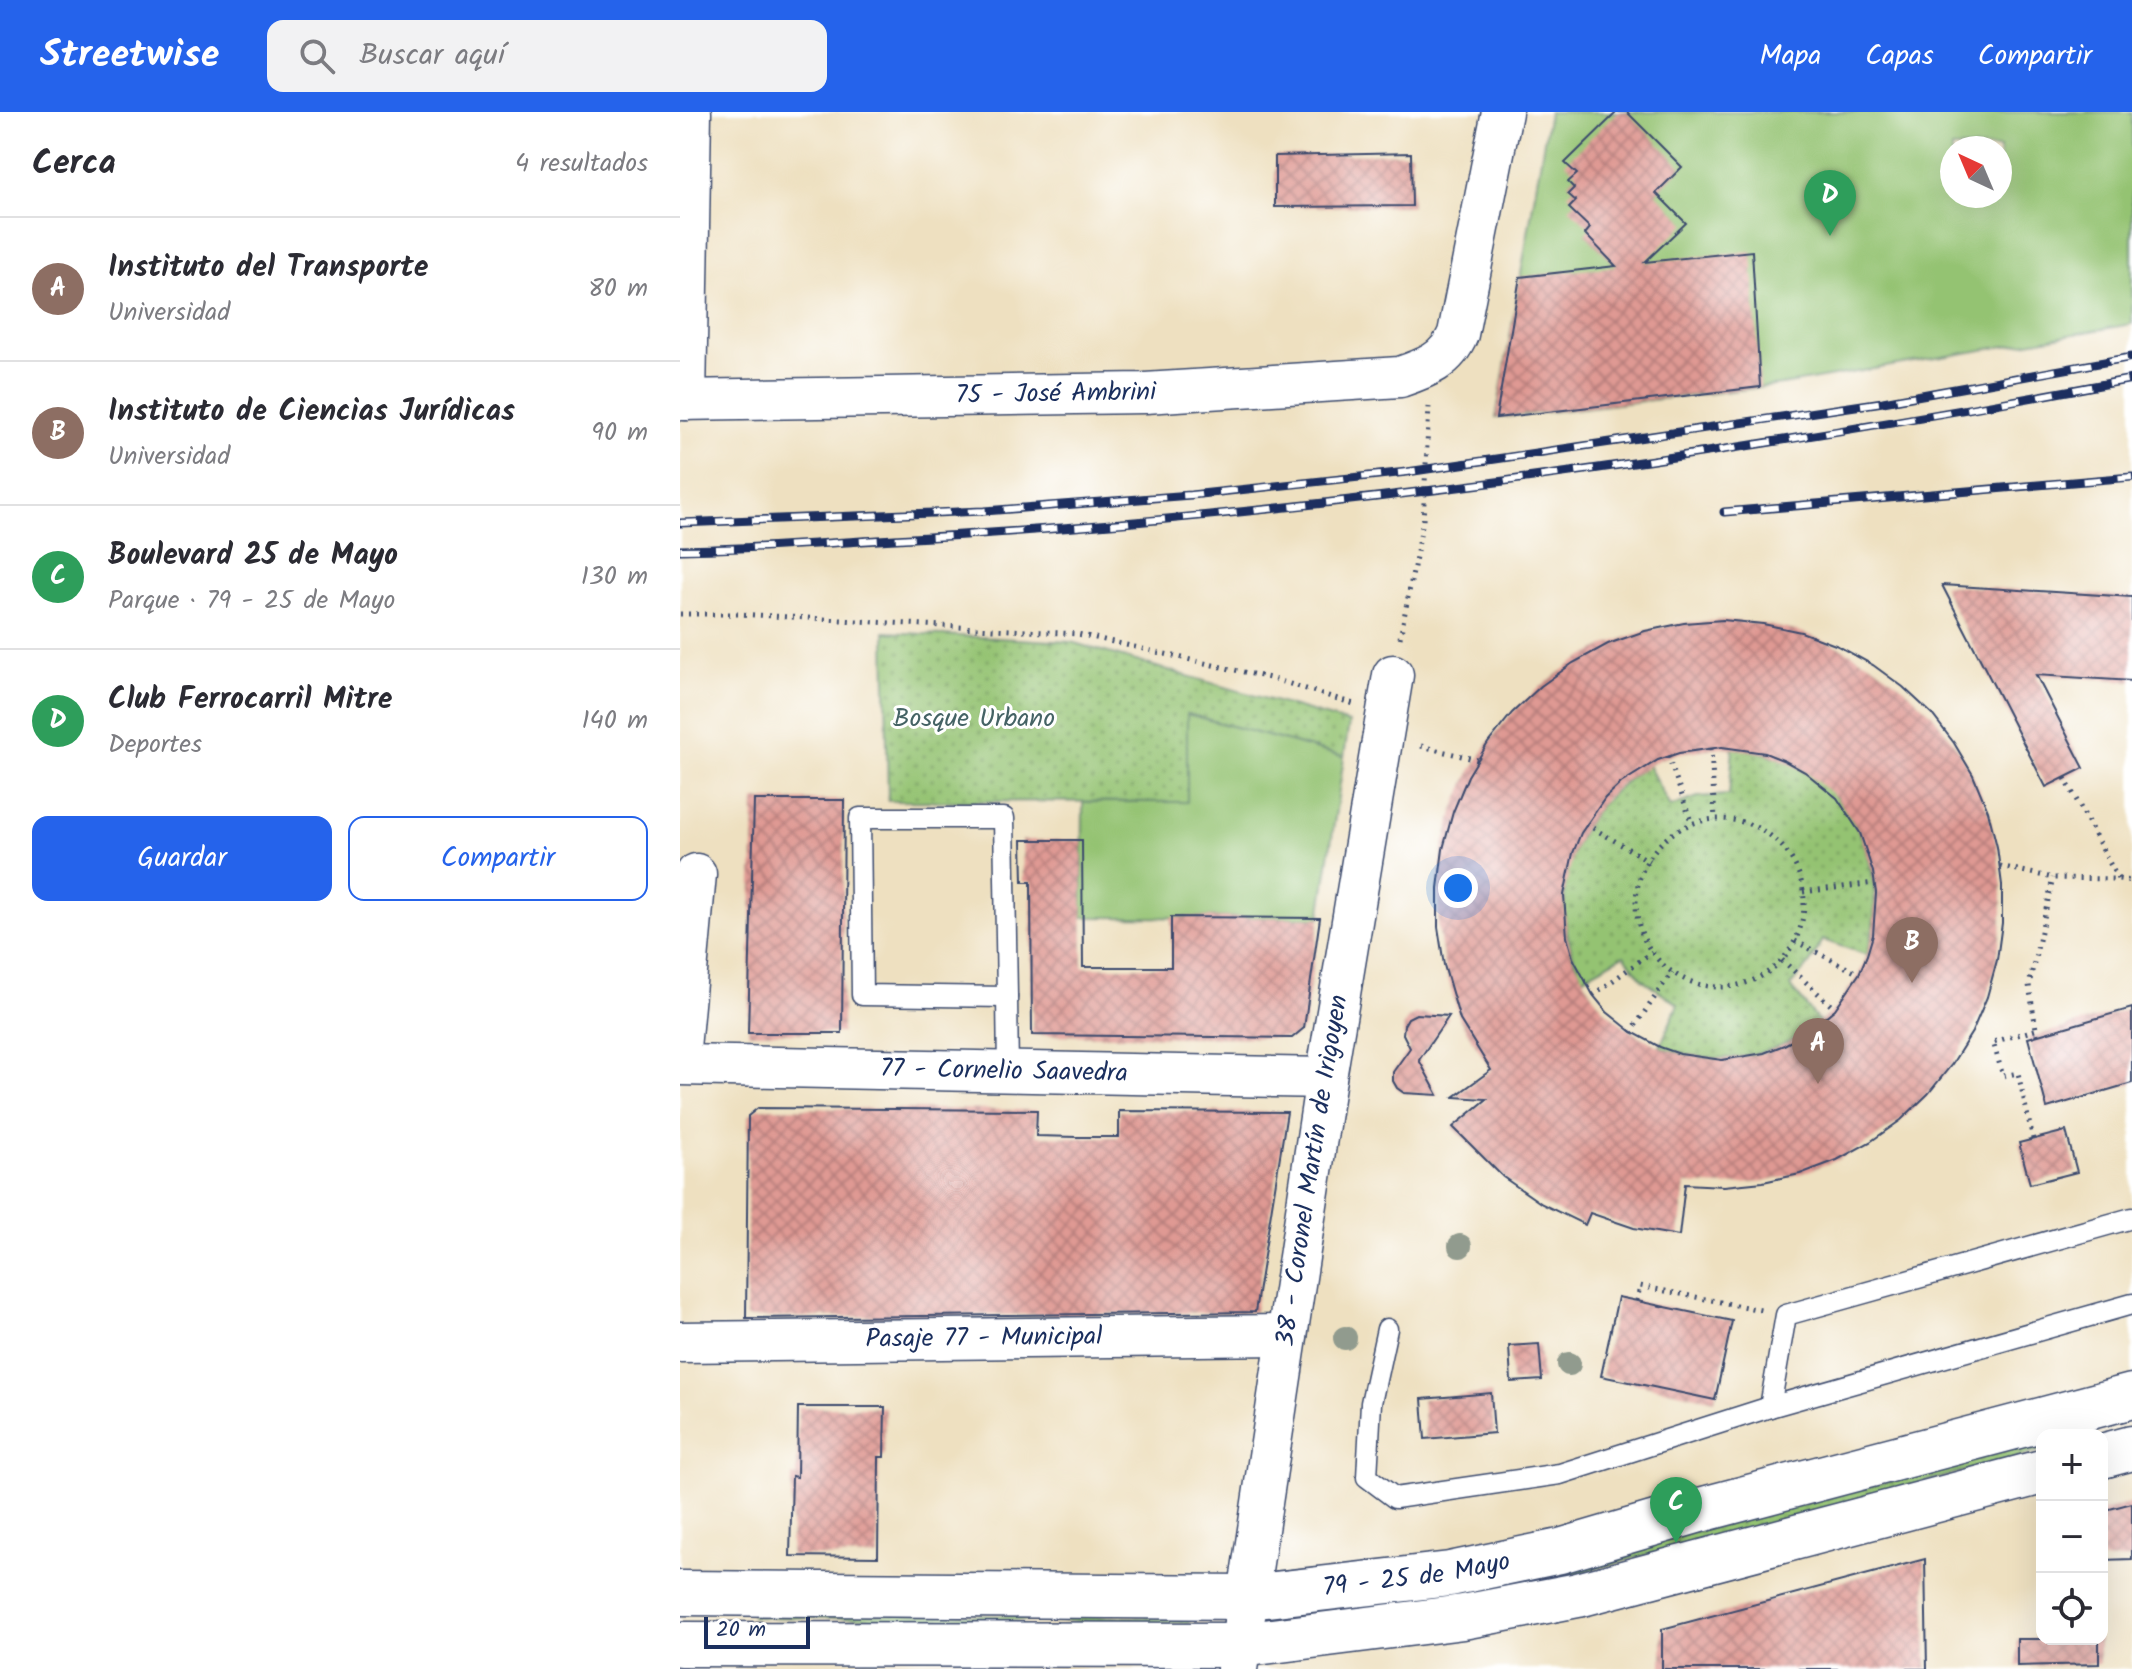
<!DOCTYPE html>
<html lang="es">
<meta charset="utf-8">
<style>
:root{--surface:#fff;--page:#f2f2f3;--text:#2b2b33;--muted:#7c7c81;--line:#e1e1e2;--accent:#2563eb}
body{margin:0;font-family:Kalam,sans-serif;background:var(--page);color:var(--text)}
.controls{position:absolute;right:24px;bottom:24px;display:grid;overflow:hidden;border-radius:16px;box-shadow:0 8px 32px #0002}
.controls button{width:72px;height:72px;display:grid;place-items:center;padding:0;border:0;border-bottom:2px solid var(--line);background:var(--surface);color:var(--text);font:40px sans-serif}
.compass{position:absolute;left:1260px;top:24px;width:72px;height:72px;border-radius:50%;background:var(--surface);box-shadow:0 8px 32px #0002;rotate:316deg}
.scale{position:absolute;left:24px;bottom:20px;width:106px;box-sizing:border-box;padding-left:8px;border:4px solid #1b2f5e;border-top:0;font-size:22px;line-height:28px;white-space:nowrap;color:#1b2f5e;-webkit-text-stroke:6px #fff;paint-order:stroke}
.you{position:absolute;left:778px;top:776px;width:28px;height:28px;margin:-20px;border:6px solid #fff;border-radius:50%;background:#1a73e8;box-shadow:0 0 0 12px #1a73e833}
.badge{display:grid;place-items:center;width:52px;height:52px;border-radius:50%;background:var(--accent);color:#fff;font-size:26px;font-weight:700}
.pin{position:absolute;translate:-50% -66px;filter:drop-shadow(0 2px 4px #0008)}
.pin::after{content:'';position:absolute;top:42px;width:28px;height:24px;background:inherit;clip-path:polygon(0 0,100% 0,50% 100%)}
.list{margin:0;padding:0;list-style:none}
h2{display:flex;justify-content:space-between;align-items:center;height:104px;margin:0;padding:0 32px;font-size:34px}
h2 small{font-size:26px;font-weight:400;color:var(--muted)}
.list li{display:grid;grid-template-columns:52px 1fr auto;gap:24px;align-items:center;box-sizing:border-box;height:144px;padding:0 32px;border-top:2px solid var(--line)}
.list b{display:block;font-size:30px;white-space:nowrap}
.list p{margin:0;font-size:26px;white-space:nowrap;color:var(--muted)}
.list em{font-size:26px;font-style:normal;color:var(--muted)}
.actions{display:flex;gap:16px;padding:24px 32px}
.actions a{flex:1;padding:18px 0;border:2px solid var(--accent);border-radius:16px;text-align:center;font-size:28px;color:var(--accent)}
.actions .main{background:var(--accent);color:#fff}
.icon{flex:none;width:44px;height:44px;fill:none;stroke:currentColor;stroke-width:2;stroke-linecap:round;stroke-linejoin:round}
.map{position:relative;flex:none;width:1452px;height:1557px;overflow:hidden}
header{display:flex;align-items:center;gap:48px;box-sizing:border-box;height:112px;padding:0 40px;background:var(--accent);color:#fff}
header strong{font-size:38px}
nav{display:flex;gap:44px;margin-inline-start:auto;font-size:28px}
.search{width:560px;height:72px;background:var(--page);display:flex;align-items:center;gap:20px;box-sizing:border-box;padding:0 28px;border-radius:16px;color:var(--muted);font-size:30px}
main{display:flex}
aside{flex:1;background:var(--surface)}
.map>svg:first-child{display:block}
</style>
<header>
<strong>Streetwise</strong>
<div class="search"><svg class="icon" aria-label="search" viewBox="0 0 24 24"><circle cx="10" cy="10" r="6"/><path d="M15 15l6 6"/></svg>Buscar aquí</div>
<nav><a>Mapa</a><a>Capas</a><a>Compartir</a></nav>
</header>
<main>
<aside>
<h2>Cerca<small>4 resultados</small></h2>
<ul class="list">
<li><span class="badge" style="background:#8d6e63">A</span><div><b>Instituto del Transporte</b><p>Universidad</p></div><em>80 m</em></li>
<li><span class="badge" style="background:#8d6e63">B</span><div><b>Instituto de Ciencias Jurídicas</b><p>Universidad</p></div><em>90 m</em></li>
<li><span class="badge" style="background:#2e9e5b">C</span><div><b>Boulevard 25 de Mayo</b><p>Parque · 79 - 25 de Mayo</p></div><em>130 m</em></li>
<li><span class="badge" style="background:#2e9e5b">D</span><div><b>Club Ferrocarril Mitre</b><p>Deportes</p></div><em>140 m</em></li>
</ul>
<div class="actions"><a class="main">Guardar</a><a>Compartir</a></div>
</aside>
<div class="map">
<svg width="1452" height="1557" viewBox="0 0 1452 1557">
<defs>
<pattern id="green-dots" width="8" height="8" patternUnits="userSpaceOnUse" patternTransform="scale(2)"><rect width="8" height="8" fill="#94c372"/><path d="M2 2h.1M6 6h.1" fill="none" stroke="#789f61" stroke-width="1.8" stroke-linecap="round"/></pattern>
<pattern id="building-cross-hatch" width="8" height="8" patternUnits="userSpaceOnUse" patternTransform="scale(2)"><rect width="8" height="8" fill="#df9993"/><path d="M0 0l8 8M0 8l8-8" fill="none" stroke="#b47d7b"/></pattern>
</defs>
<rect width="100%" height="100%" fill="#fff"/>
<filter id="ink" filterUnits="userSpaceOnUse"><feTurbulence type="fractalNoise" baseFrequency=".0125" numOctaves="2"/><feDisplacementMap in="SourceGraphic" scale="16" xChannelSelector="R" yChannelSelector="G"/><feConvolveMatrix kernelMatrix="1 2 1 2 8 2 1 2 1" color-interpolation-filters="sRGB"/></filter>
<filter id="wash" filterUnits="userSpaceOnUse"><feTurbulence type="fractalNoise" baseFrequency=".006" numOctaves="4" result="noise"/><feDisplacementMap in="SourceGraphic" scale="32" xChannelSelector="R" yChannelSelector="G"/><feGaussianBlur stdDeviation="1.8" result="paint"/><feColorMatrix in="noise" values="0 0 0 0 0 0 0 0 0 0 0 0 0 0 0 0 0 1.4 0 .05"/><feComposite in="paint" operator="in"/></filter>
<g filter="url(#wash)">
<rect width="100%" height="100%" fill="#eee0c0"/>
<g fill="url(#green-dots)" stroke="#587968" stroke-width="2">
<path d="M 205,520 L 391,530 L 669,611 L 664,645 L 508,602 L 507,690 L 208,689 Z"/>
<path d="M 1053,636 C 1160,644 1216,744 1187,843 L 1143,828 L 1129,853 L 1110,874 L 1140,911 C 1090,947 1038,956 980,935 L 998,892 L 962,867 L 944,843 L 902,866 C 863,779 890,703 968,653 L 990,695 L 1018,685 L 1049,683 Z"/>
<path d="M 1362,1329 L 1362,1338 L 1354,1341 L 884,1465 L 815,1479 L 604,1507 L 604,1504 L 716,1488 L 1043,1413 Z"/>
<path d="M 72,1500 L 509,1506 L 509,1511 L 72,1505 Z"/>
</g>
<g fill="#94c372" stroke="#587968" stroke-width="2" fill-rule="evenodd">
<path d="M 869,0 L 1452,0 L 1452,212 L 1102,273 L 816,306 ZM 1272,36 L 1320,36 L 1320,84 L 1272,84 Z"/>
<path d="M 507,602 L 664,645 L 640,806 L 402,805 L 403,690 L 507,690 Z"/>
</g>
<g id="blocks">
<g fill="url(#building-cross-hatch)" fill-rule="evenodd">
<path d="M 937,0 L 947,0 L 1002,55 L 976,81 L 1006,111 L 965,150 L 1072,139 L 1080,275 L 816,306 L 840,165 L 936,154 L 905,122 L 910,116 L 889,96 L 896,89 L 888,82 L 894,76 L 888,70 L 897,62 L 885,51 Z"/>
<path d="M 731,41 L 732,94 L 595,95 L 595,44 Z"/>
<path d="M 1262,473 L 1452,485 L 1452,569 L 1356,563 L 1404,656 L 1366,675 Z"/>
<path d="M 1043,508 L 1083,512 L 1121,520 L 1158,534 L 1193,553 L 1223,575 L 1251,601 L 1274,631 L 1293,663 L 1308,699 L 1317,735 L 1322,773 L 1322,811 L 1317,848 L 1307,885 L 1292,920 L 1272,952 L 1248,982 L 1221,1008 L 1190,1030 L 1157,1048 L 1120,1062 L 1083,1070 L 1044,1074 L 1005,1072 L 999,1124 L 954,1116 L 910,1101 L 905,1113 L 862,1092 L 823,1065 L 773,1015 L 807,987 L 774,985 L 811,958 L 780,908 L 764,853 L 758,815 L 758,776 L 763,737 L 773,700 L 788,664 L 808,631 L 832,601 L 861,574 L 893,551 L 928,532 L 965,519 L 1004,511 ZM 1042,635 L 1085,641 L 1105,649 L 1125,660 L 1157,686 L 1180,721 L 1193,760 L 1196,781 L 1193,823 L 1187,843 L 1179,862 L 1155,897 L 1123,923 L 1104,933 L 1084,941 L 1042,948 L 1000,942 L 980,935 L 952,920 L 927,900 L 913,883 L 893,846 L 887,825 L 884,783 L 893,741 L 901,721 L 925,686 L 941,671 L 978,648 L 999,641 Z"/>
<path d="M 74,688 L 164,688 L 162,921 L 68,921 Z"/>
<path d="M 342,728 L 402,728 L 403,855 L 491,855 L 491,805 L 640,806 L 624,916 L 612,926 L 352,923 L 351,770 L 343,770 Z"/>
<path d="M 1452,896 L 1452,971 L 1367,996 L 1348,926 Z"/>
<path d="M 736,902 L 769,904 L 739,948 L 758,983 L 724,981 L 717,976 L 713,969 L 713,960 L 730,936 L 723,922 L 724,913 L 728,906 Z"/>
<path d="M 78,996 L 357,998 L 356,1024 L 397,1025 L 439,1025 L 439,999 L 607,1000 L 575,1200 L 66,1206 L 68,1004 Z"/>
<path d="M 1386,1019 L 1397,1060 L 1350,1072 L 1339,1031 Z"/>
<path d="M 938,1185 L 1052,1209 L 1035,1288 L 921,1264 Z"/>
<path d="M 859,1232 L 862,1268 L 831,1270 L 829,1234 Z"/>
<path d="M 811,1281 L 814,1321 L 745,1327 L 742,1287 Z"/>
<path d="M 118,1295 L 205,1295 L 204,1345 L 199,1345 L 198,1445 L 110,1444 L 112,1364 L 117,1365 Z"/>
<path d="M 1452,1391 L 1452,1447 L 1422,1448 L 1422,1399 Z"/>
<path d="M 1245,1447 L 1247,1557 L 982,1557 L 982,1517 Z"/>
<path d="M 1337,1527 L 1419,1527 L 1419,1552 L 1337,1554 Z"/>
</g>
</g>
</g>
<g filter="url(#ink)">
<use href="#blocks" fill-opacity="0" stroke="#3b4a6d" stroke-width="2"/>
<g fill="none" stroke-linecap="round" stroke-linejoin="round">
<g stroke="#3b4a6d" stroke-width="23">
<g id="lane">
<path d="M 180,706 L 324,706 L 327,885 L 182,883 Z"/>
<path d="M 327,885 L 328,961"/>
<path d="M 1452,1106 L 1106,1203 L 1090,1295 L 1452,1192"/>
<path d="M 707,1217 L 691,1291 L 687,1365 L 715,1386 L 880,1362 L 1090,1295"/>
</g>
</g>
<g stroke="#3b4a6d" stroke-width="43">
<g id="street">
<path id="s1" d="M 0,288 L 465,281 L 720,265 C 746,256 767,249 778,222 L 822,0"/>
<path d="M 6,288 L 11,0"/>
<path d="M 0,936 L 16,762"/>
<path id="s2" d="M 0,953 L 646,966"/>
<path id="s3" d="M 0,1230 L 607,1223"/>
<path id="s4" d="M 557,1557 L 646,966 L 713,563"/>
</g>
</g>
<g stroke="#3b4a6d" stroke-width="47">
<g id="secondary">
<path d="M 1422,1344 L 1452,1336"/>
<path id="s5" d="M 0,1481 L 568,1485 L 770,1462 L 880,1439 L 1020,1398 L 1452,1284"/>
<path d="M 0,1532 L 560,1533 L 783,1505 L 898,1483 L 1362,1360"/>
</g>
</g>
<g stroke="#3b4a6d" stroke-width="5" stroke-dasharray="2 6" stroke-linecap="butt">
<path d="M 0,502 L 59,502 L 398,522 L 594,567 L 674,592"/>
<path d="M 720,526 L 743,409 L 749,295"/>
<path d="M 741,634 L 798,648"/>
<path d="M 1031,636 L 1035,708"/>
<path d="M 988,644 L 1012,712"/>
<path d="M 1385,666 L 1438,767"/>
<circle cx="1040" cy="791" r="84"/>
<path d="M 906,712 L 969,749"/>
<path d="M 1320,754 L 1373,766 L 1438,767 L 1452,769"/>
<path d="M 1123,780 L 1195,771"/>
<path d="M 1115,829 L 1179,862"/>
<path d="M 1102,848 L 1155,897"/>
<path d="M 913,883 L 972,840"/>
<path d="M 951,920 L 992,860"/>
<path d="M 1357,923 L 1349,873 L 1373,766"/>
<path d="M 1353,1027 L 1338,961 L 1323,964 L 1313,930 L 1355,918"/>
<path d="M 957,1189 L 960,1174 L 1081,1198"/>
</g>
<use href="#lane" stroke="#fff" stroke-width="20"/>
<use href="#street" stroke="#fff" stroke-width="40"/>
<use href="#secondary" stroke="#fff" stroke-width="44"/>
<g stroke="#1b2f5e" stroke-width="9">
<g id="rail">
<path d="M 1044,400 L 1452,365"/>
<path d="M 0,411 L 304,399 L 511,383 L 727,360 L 1203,290 L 1452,245"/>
<path d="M 0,438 C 66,437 132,432 198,428 C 620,406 1038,345 1452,267"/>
</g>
</g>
<use href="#rail" stroke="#fff" stroke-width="6" stroke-dasharray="18" stroke-linecap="butt"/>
</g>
<g fill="#919b8e">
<circle cx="780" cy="1134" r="12"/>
<circle cx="665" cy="1226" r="12"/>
<circle cx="889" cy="1252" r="12"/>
</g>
</g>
<g text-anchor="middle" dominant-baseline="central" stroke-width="6" stroke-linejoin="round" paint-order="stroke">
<g font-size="26" fill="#1b2f5e" stroke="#fff">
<text stroke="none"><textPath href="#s1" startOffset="376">75 - José Ambrini</textPath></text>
<text stroke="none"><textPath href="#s2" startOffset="324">77 - Cornelio Saavedra</textPath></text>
<text stroke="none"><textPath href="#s4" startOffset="504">38 - Coronel Martín de Irigoyen</textPath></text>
<text stroke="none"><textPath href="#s3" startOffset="304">Pasaje 77 - Municipal</textPath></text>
<text stroke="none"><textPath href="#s5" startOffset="738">79 - 25 de Mayo</textPath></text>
</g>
<g font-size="26" fill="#456365" stroke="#fff">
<text x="294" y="607">Bosque Urbano</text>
</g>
</g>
</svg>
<div class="controls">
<button>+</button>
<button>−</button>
<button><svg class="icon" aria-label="locate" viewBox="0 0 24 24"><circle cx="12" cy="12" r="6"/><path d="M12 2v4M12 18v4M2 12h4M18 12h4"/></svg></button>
</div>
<svg class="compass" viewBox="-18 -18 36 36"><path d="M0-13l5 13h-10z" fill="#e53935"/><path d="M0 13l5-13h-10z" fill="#7c7c81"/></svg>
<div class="scale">20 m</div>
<div class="you"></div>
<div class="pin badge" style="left:1138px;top:972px;background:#8d6e63">A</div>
<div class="pin badge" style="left:1232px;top:871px;background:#8d6e63">B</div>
<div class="pin badge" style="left:996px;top:1431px;background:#2e9e5b">C</div>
<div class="pin badge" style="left:1150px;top:124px;background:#2e9e5b">D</div>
</div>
</main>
